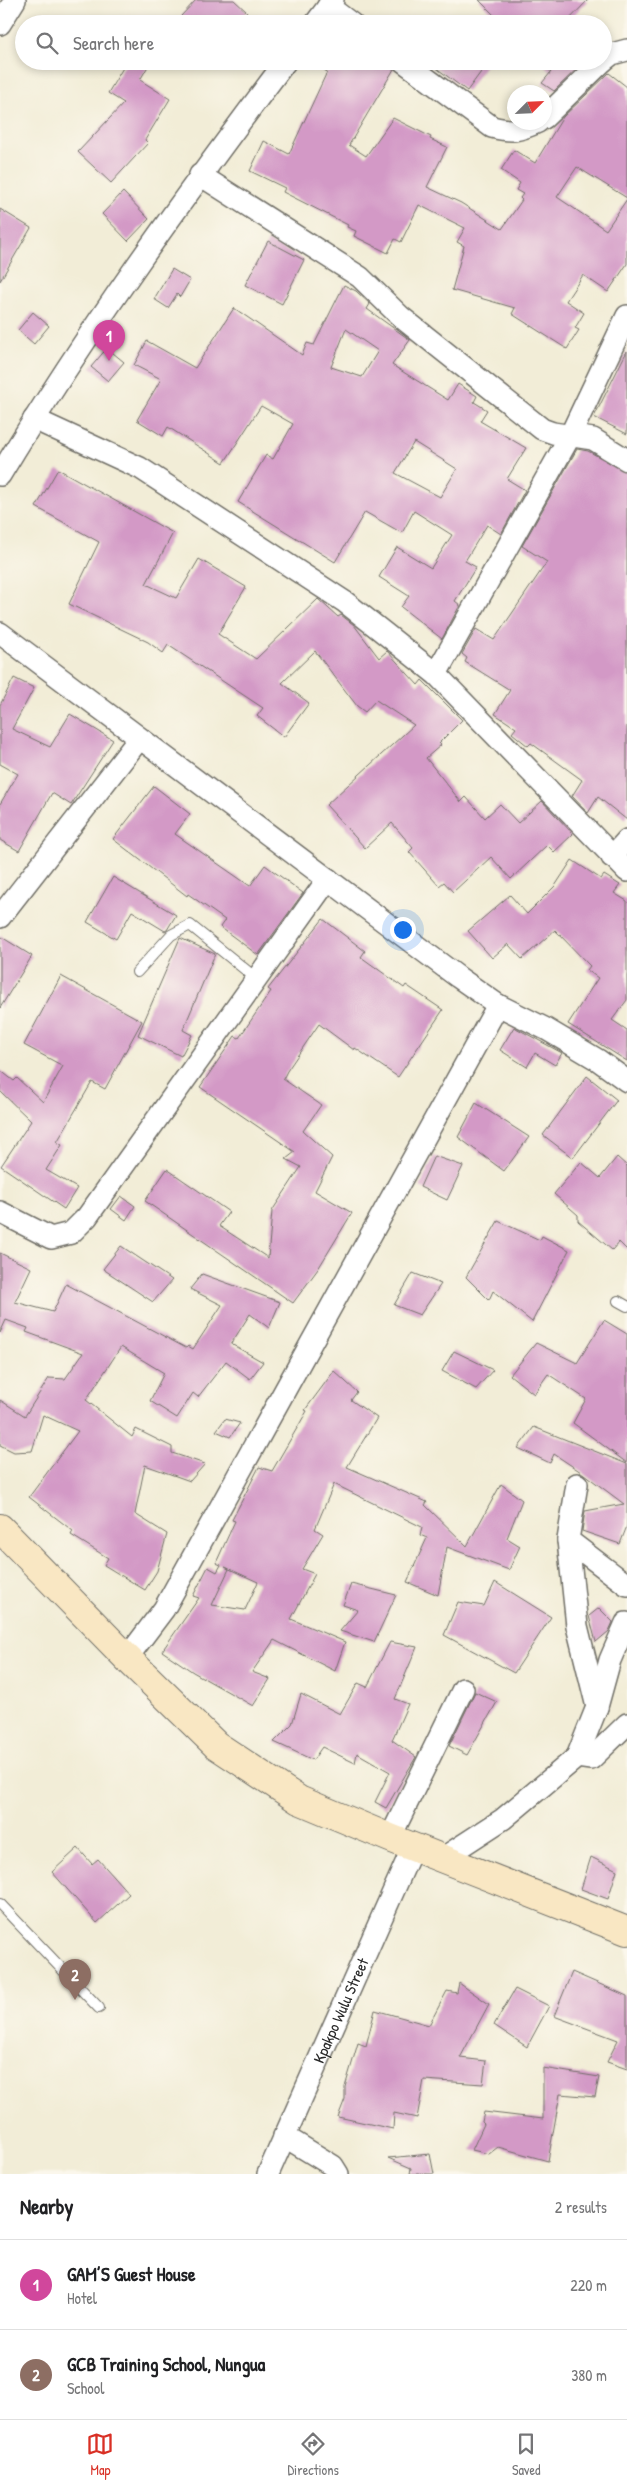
<!DOCTYPE html>
<meta charset="utf-8">
<style>
:root{--surface:#fff;--page:#f2f2f2;--text:#202124;--muted:#757577;--line:#e0e0e0;--accent:#d93025}
body{margin:0;font-family:"Patrick Hand",sans-serif;background:var(--page);color:var(--text)}
.compass{position:absolute;left:507px;top:85px;width:45px;height:45px;border-radius:50%;background:var(--surface);box-shadow:0 2px 8px #0003;rotate:66deg}
.you{position:absolute;left:402px;top:929px;width:18px;height:18px;margin:-12px;border:4px solid #fff;border-radius:50%;background:#1a73e8;box-shadow:0 0 0 8px #1a73e833}
.badge{display:grid;place-items:center;width:32px;height:32px;border-radius:50%;background:var(--accent);color:#fff;font-size:16px;font-weight:700}
.pin{position:absolute;translate:-50% -41px;filter:drop-shadow(0 1px 2px #0008)}
.pin::after{content:'';position:absolute;top:26px;width:18px;height:15px;background:inherit;clip-path:polygon(0 0,100% 0,50% 100%)}
.list{margin:0;padding:0;list-style:none}
h2{display:flex;justify-content:space-between;align-items:center;height:65px;margin:0;padding:0 20px;font-size:21px}
h2 small{font-size:16px;font-weight:400;color:var(--muted)}
.list li{display:grid;grid-template-columns:32px 1fr auto;gap:15px;align-items:center;box-sizing:border-box;height:90px;padding:0 20px;border-top:1px solid var(--line)}
.list b{display:block;font-size:19px;white-space:nowrap}
.list p{margin:0;font-size:16px;white-space:nowrap;color:var(--muted)}
.list em{font-size:16px;font-style:normal;color:var(--muted)}
.icon{flex:none;width:28px;height:28px;fill:none;stroke:currentColor;stroke-width:2;stroke-linecap:round;stroke-linejoin:round}
.map{position:relative;flex:none;width:627px;height:2174px;overflow:hidden}
.search{position:absolute;background:var(--surface);box-shadow:0 2px 8px #0003;left:15px;right:15px;top:15px;height:55px;display:flex;align-items:center;gap:12px;box-sizing:border-box;padding:0 18px;border-radius:28px;color:var(--muted);font-size:19px}
.sheet{height:245px;background:var(--surface)}
nav{display:flex;justify-content:space-around;align-items:center;box-sizing:border-box;height:70px;border-top:1px solid var(--line);background:var(--surface);font-size:14px;color:var(--muted)}
nav a{display:grid;justify-items:center;gap:2px}
nav .on{color:var(--accent)}
.map>svg:first-child{display:block}
</style>
<div class="map">
<svg width="627" height="2174" viewBox="0 0 627 2174">
<rect width="100%" height="100%" fill="#fbf7ec"/>
<filter id="ink" filterUnits="userSpaceOnUse"><feTurbulence type="fractalNoise" baseFrequency=".02" numOctaves="2"/><feDisplacementMap in="SourceGraphic" scale="10" xChannelSelector="R" yChannelSelector="G"/><feConvolveMatrix kernelMatrix="1 2 1 2 8 2 1 2 1" color-interpolation-filters="sRGB"/></filter>
<filter id="wash" filterUnits="userSpaceOnUse"><feTurbulence type="fractalNoise" baseFrequency=".0096" numOctaves="4" result="noise"/><feDisplacementMap in="SourceGraphic" scale="20" xChannelSelector="R" yChannelSelector="G"/><feGaussianBlur stdDeviation="1.12" result="paint"/><feColorMatrix in="noise" values="0 0 0 0 0 0 0 0 0 0 0 0 0 0 0 0 0 1.4 0 .05"/><feComposite in="paint" operator="in"/></filter>
<g filter="url(#wash)">
<rect width="100%" height="100%" fill="#f2edd7"/>
<g id="blocks">
<g fill="#d399c6" fill-rule="evenodd">
<path d="M 196,0 L 234,0 L 247,12 L 236,24 L 189,24 L 181,16 Z"/>
<path d="M 479,0 L 588,0 L 565,24 L 503,24 Z"/>
<path d="M 127,61 L 151,61 L 140,80 L 170,99 L 145,140 L 148,143 L 111,183 L 78,152 L 124,103 L 108,93 Z"/>
<path d="M 312,61 L 391,61 L 394,69 L 349,145 L 366,156 L 393,118 L 431,137 L 430,139 L 447,147 L 427,187 L 461,203 L 502,229 L 522,200 L 520,198 L 523,194 L 516,190 L 520,183 L 501,170 L 514,150 L 535,163 L 563,117 L 609,73 L 627,87 L 627,198 L 577,167 L 557,197 L 606,230 L 627,199 L 627,264 L 608,292 L 583,275 L 566,301 L 584,313 L 575,328 L 579,330 L 567,349 L 512,314 L 515,308 L 452,290 L 464,246 L 457,242 L 465,228 L 419,205 L 401,242 L 395,239 L 388,253 L 354,236 L 356,231 L 347,227 L 348,225 L 283,192 L 285,188 L 250,171 L 264,141 L 289,154 L 327,72 Z"/>
<path d="M 427,61 L 489,61 L 467,91 Z"/>
<path d="M 540,61 L 585,61 L 554,91 L 542,83 L 551,72 Z"/>
<path d="M 123,192 L 149,219 L 128,241 L 102,214 Z"/>
<path d="M 0,209 L 31,228 L 0,281 Z"/>
<path d="M 268,241 L 304,260 L 282,304 L 245,285 Z"/>
<path d="M 172,269 L 190,280 L 180,297 L 177,294 L 168,308 L 154,299 Z"/>
<path d="M 344,285 L 356,291 L 370,304 L 367,309 L 410,340 L 392,365 L 448,400 L 458,384 L 477,396 L 474,402 L 487,410 L 480,421 L 526,448 L 507,479 L 525,490 L 501,534 L 487,525 L 465,561 L 476,567 L 455,601 L 460,605 L 442,639 L 401,607 L 409,596 L 379,577 L 397,547 L 431,568 L 452,535 L 414,511 L 402,533 L 365,512 L 335,562 L 238,502 L 266,455 L 273,459 L 293,424 L 261,406 L 224,463 L 168,427 L 163,436 L 137,420 L 161,379 L 134,365 L 147,341 L 195,368 L 234,308 L 302,355 L 307,343 L 314,345 ZM 346,329 L 378,351 L 362,377 L 331,367 ZM 414,442 L 457,469 L 440,497 L 395,473 Z"/>
<path d="M 33,312 L 49,326 L 34,344 L 18,330 Z"/>
<path d="M 107,348 L 124,362 L 108,381 L 91,367 Z"/>
<path d="M 627,351 L 627,434 L 594,417 Z"/>
<path d="M 577,449 L 588,451 L 627,472 L 627,820 L 598,797 L 588,813 L 572,796 L 582,780 L 531,743 L 528,746 L 512,733 L 516,728 L 495,714 L 510,690 L 465,662 L 467,658 L 462,654 L 476,629 L 494,640 L 547,562 L 522,546 Z"/>
<path d="M 58,469 L 173,533 L 146,584 L 176,598 L 199,559 L 246,587 L 218,634 L 256,659 L 318,599 L 338,617 L 341,615 L 354,625 L 379,658 L 387,651 L 418,685 L 422,680 L 462,720 L 439,743 L 441,745 L 426,758 L 461,802 L 466,797 L 485,818 L 500,804 L 518,823 L 542,801 L 573,834 L 554,852 L 547,845 L 511,879 L 491,857 L 453,892 L 444,882 L 439,886 L 409,852 L 413,848 L 392,823 L 365,848 L 326,805 L 414,725 L 376,700 L 365,712 L 357,706 L 315,651 L 282,683 L 309,703 L 284,737 L 257,716 L 263,708 L 168,645 L 163,653 L 148,642 L 69,604 L 99,542 L 36,507 Z"/>
<path d="M 14,678 L 34,688 L 12,729 L 50,747 L 70,714 L 113,740 L 71,805 L 52,793 L 19,851 L 0,840 L 0,804 L 18,774 L 0,764 L 0,705 Z"/>
<path d="M 154,786 L 190,814 L 175,834 L 250,886 L 265,865 L 303,893 L 258,955 L 220,927 L 225,920 L 188,894 L 187,896 L 113,839 Z"/>
<path d="M 572,860 L 601,879 L 604,875 L 620,885 L 614,893 L 627,901 L 627,1000 L 612,1020 L 627,1030 L 627,1061 L 568,1024 L 598,978 L 587,970 L 590,966 L 555,930 L 522,959 L 508,944 L 492,958 L 468,931 L 510,895 L 527,914 L 555,886 Z"/>
<path d="M 113,877 L 176,915 L 167,930 L 165,931 L 132,911 L 116,939 L 87,922 Z"/>
<path d="M 323,919 L 365,951 L 361,957 L 404,988 L 406,985 L 443,1010 L 398,1077 L 355,1048 L 354,1050 L 319,1024 L 287,1071 L 283,1079 L 321,1105 L 303,1131 L 332,1157 L 315,1191 L 352,1213 L 318,1269 L 293,1303 L 145,1201 L 167,1169 L 229,1212 L 219,1226 L 268,1258 L 272,1211 L 301,1167 L 286,1159 L 295,1152 L 200,1087 L 235,1036 L 239,1038 L 271,991 L 268,989 Z"/>
<path d="M 0,936 L 32,956 L 0,1008 Z"/>
<path d="M 180,938 L 215,954 L 183,1030 L 192,1035 L 181,1056 L 138,1035 Z"/>
<path d="M 61,976 L 142,1021 L 105,1089 L 92,1082 L 57,1142 L 62,1145 L 46,1170 L 77,1188 L 64,1209 L 1,1166 L 31,1121 L 0,1091 L 0,1070 L 14,1081 L 17,1078 L 43,1102 L 63,1066 L 24,1045 Z"/>
<path d="M 514,1027 L 562,1053 L 555,1065 L 535,1053 L 527,1067 L 500,1050 Z"/>
<path d="M 587,1076 L 617,1100 L 573,1158 L 543,1135 Z"/>
<path d="M 476,1103 L 529,1137 L 504,1171 L 458,1137 Z"/>
<path d="M 434,1156 L 463,1166 L 447,1200 L 420,1187 Z"/>
<path d="M 617,1157 L 627,1166 L 627,1250 L 619,1242 L 612,1250 L 578,1221 L 578,1215 L 554,1194 L 581,1162 L 600,1178 Z"/>
<path d="M 121,1196 L 135,1206 L 126,1220 L 111,1209 Z"/>
<path d="M 498,1221 L 540,1240 L 542,1236 L 569,1250 L 532,1322 L 493,1291 L 489,1300 L 466,1277 Z"/>
<path d="M 121,1246 L 172,1280 L 153,1302 L 103,1269 Z"/>
<path d="M 0,1253 L 31,1268 L 15,1302 L 53,1312 L 66,1284 L 186,1348 L 188,1346 L 193,1349 L 222,1305 L 190,1289 L 202,1274 L 280,1302 L 269,1328 L 250,1314 L 231,1344 L 263,1362 L 250,1379 L 226,1361 L 198,1397 L 193,1393 L 177,1418 L 150,1401 L 164,1373 L 121,1347 L 86,1400 L 132,1437 L 136,1429 L 172,1447 L 172,1453 L 205,1464 L 190,1481 L 145,1465 L 135,1514 L 167,1534 L 157,1571 L 145,1590 L 104,1565 L 108,1558 L 71,1535 L 73,1531 L 29,1497 L 78,1431 L 43,1415 L 32,1451 L 14,1452 L 0,1445 L 0,1400 L 25,1416 L 49,1378 L 65,1379 L 83,1353 L 26,1332 L 28,1328 L 6,1320 L 0,1333 Z"/>
<path d="M 413,1273 L 441,1284 L 420,1315 L 394,1305 Z"/>
<path d="M 604,1320 L 627,1334 L 627,1463 L 573,1423 L 586,1399 L 548,1374 L 534,1394 L 510,1375 L 536,1343 L 577,1363 Z"/>
<path d="M 454,1351 L 493,1370 L 476,1389 L 442,1371 Z"/>
<path d="M 334,1371 L 357,1392 L 351,1400 L 377,1418 L 347,1467 L 427,1502 L 425,1505 L 467,1546 L 501,1484 L 522,1500 L 507,1538 L 520,1546 L 509,1570 L 447,1547 L 438,1595 L 407,1582 L 427,1538 L 420,1535 L 422,1527 L 334,1484 L 315,1529 L 323,1534 L 302,1569 L 315,1574 L 291,1619 L 345,1642 L 335,1671 L 274,1640 L 252,1672 L 270,1679 L 253,1706 L 193,1672 L 162,1651 L 199,1598 L 193,1596 L 208,1567 L 217,1572 L 221,1565 L 216,1563 L 235,1521 L 232,1520 L 259,1467 L 272,1471 L 307,1411 L 305,1410 ZM 225,1567 L 258,1582 L 245,1610 L 212,1605 L 229,1569 Z"/>
<path d="M 225,1419 L 240,1423 L 230,1437 L 216,1431 Z"/>
<path d="M 534,1427 L 627,1464 L 627,1526 L 620,1544 L 582,1531 L 585,1511 L 624,1504 L 584,1474 L 554,1454 L 550,1463 L 518,1448 Z"/>
<path d="M 495,1582 L 551,1617 L 514,1673 L 444,1635 L 458,1602 L 484,1606 Z"/>
<path d="M 351,1584 L 396,1595 L 374,1642 L 340,1631 L 358,1610 L 343,1605 Z"/>
<path d="M 599,1608 L 613,1622 L 609,1631 L 596,1642 L 589,1616 Z"/>
<path d="M 390,1642 L 417,1647 L 395,1699 L 408,1704 L 392,1740 L 416,1757 L 386,1808 L 375,1802 L 390,1772 L 357,1753 L 355,1763 L 322,1747 L 313,1760 L 274,1742 L 292,1724 L 301,1694 L 340,1714 L 358,1683 L 367,1687 Z"/>
<path d="M 475,1692 L 497,1702 L 467,1755 L 449,1746 Z"/>
<path d="M 78,1848 L 92,1864 L 98,1859 L 129,1894 L 97,1923 L 52,1872 Z"/>
<path d="M 591,1857 L 617,1870 L 608,1899 L 581,1889 Z"/>
<path d="M 572,1972 L 627,1996 L 627,2069 L 607,2062 L 618,2040 L 554,2016 Z"/>
<path d="M 459,1983 L 489,2004 L 460,2058 L 486,2061 L 483,2084 L 424,2080 L 417,2118 L 394,2113 L 393,2129 L 338,2117 L 345,2099 L 345,2087 L 358,2043 L 366,2046 L 375,2010 L 429,2025 L 447,1991 L 457,1993 Z"/>
<path d="M 515,1989 L 549,2006 L 527,2047 L 494,2025 Z"/>
<path d="M 543,2068 L 599,2077 L 595,2097 L 560,2094 L 548,2161 L 498,2147 L 489,2154 L 472,2150 L 484,2124 L 482,2122 L 484,2112 L 543,2119 Z"/>
<path d="M 430,2154 L 434,2174 L 410,2174 L 411,2168 L 388,2158 Z"/>
</g>
</g>
</g>
<g filter="url(#ink)">
<use href="#blocks" fill-opacity="0" stroke="#716f67" stroke-width="1"/>
<g fill="none" stroke-linecap="round" stroke-linejoin="round">
<g stroke="#716f67" stroke-width="12">
<g id="lane">
<path d="M 137,972 L 171,935 L 190,925 L 257,979"/>
<path d="M 618,1301 L 627,1306"/>
<path d="M 0,1904 L 99,2008"/>
</g>
</g>
<g stroke="#716f67" stroke-width="24">
<g id="street">
<path d="M 328,6 L 352,24"/>
<path d="M 0,24 L 15,0"/>
<path d="M 315,24 L 333,0"/>
<path d="M 403,61 L 492,127 C 512,132 519,131 538,122"/>
<path d="M 603,61 L 612,54 L 627,50"/>
<path d="M 544,118 L 603,61"/>
<path d="M 200,175 L 360,277 L 401,317 L 542,429 L 553,433 L 593,439 L 627,460"/>
<path d="M 34,419 L 140,468 L 345,602 L 436,674 L 627,871"/>
<path d="M 0,475 C 86,332 185,195 286,61"/>
<path d="M 0,633 L 458,977 L 498,1005 L 546,1029 L 598,1060 L 627,1081"/>
<path d="M 436,674 L 570,436 L 627,316"/>
<path d="M 612,857 L 627,840"/>
<path d="M 0,917 L 139,739"/>
<path d="M 0,1212 L 51,1238 L 71,1233 L 87,1217 L 328,879"/>
<path d="M 577,1484 L 568,1540 L 627,1585"/>
<path d="M 568,1540 L 577,1626 L 597,1707"/>
<path d="M 127,1658 L 164,1609 L 498,1005"/>
<path d="M 577,1757 L 591,1759 L 627,1724"/>
<path d="M 390,1838 L 463,1689"/>
<path d="M 443,1858 L 503,1819 L 577,1757 L 597,1707 L 610,1660 L 626,1623"/>
<path d="M 284,2136 L 333,2166 L 338,2174"/>
<path id="s1" d="M 268,2174 L 413,1847"/>
</g>
</g>
<g stroke="#716f67" stroke-width="30">
<path id="secondary" d="M 0,1528 L 127,1658 L 216,1745 L 299,1800 L 390,1838 L 627,1931"/>
</g>
<use href="#lane" stroke="#fff" stroke-width="10"/>
<use href="#street" stroke="#fff" stroke-width="21"/>
<use href="#secondary" stroke="#f9e7c3" stroke-width="28"/>
</g>
</g>
<g text-anchor="middle" dominant-baseline="central" stroke-width="4" stroke-linejoin="round" paint-order="stroke">
<g font-size="16" fill="#2b2b2b" stroke="#fbf7ec">
<text stroke="none"><textPath href="#s1" startOffset="179">Kpakpo Wulu Street</textPath></text>
</g>
</g>
</svg>
<svg class="compass" viewBox="-18 -18 36 36"><path d="M0-13l5 13h-10z" fill="#e53935"/><path d="M0 13l5-13h-10z" fill="#757577"/></svg>
<div class="you"></div>
<div class="pin badge" style="left:109px;top:361px;background:#d1479c">1</div>
<div class="pin badge" style="left:75px;top:2000px;background:#8d6e63">2</div>
<div class="search"><svg class="icon" aria-label="search" viewBox="0 0 24 24"><circle cx="10" cy="10" r="6"/><path d="M15 15l6 6"/></svg>Search here</div>
</div>
<section class="sheet">
<h2>Nearby<small>2 results</small></h2>
<ul class="list">
<li><span class="badge" style="background:#d1479c">1</span><div><b>GAM’S Guest House</b><p>Hotel</p></div><em>220 m</em></li>
<li><span class="badge" style="background:#8d6e63">2</span><div><b>GCB Training School, Nungua</b><p>School</p></div><em>380 m</em></li>
</ul>
</section>
<nav>
<a class="on"><svg class="icon" aria-label="map" viewBox="0 0 24 24"><path d="M3 6l6-2 6 2 6-2v14l-6 2-6-2-6 2zM9 4v14M15 6v14"/></svg>Map</a>
<a><svg class="icon" aria-label="directions" viewBox="0 0 24 24"><path d="M12 3l9 9-9 9-9-9zM9 14v-3h6M13 9l2 2-2 2"/></svg>Directions</a>
<a><svg class="icon" aria-label="saved" viewBox="0 0 24 24"><path d="M7 4h10v16l-5-4-5 4z"/></svg>Saved</a>
</nav>
